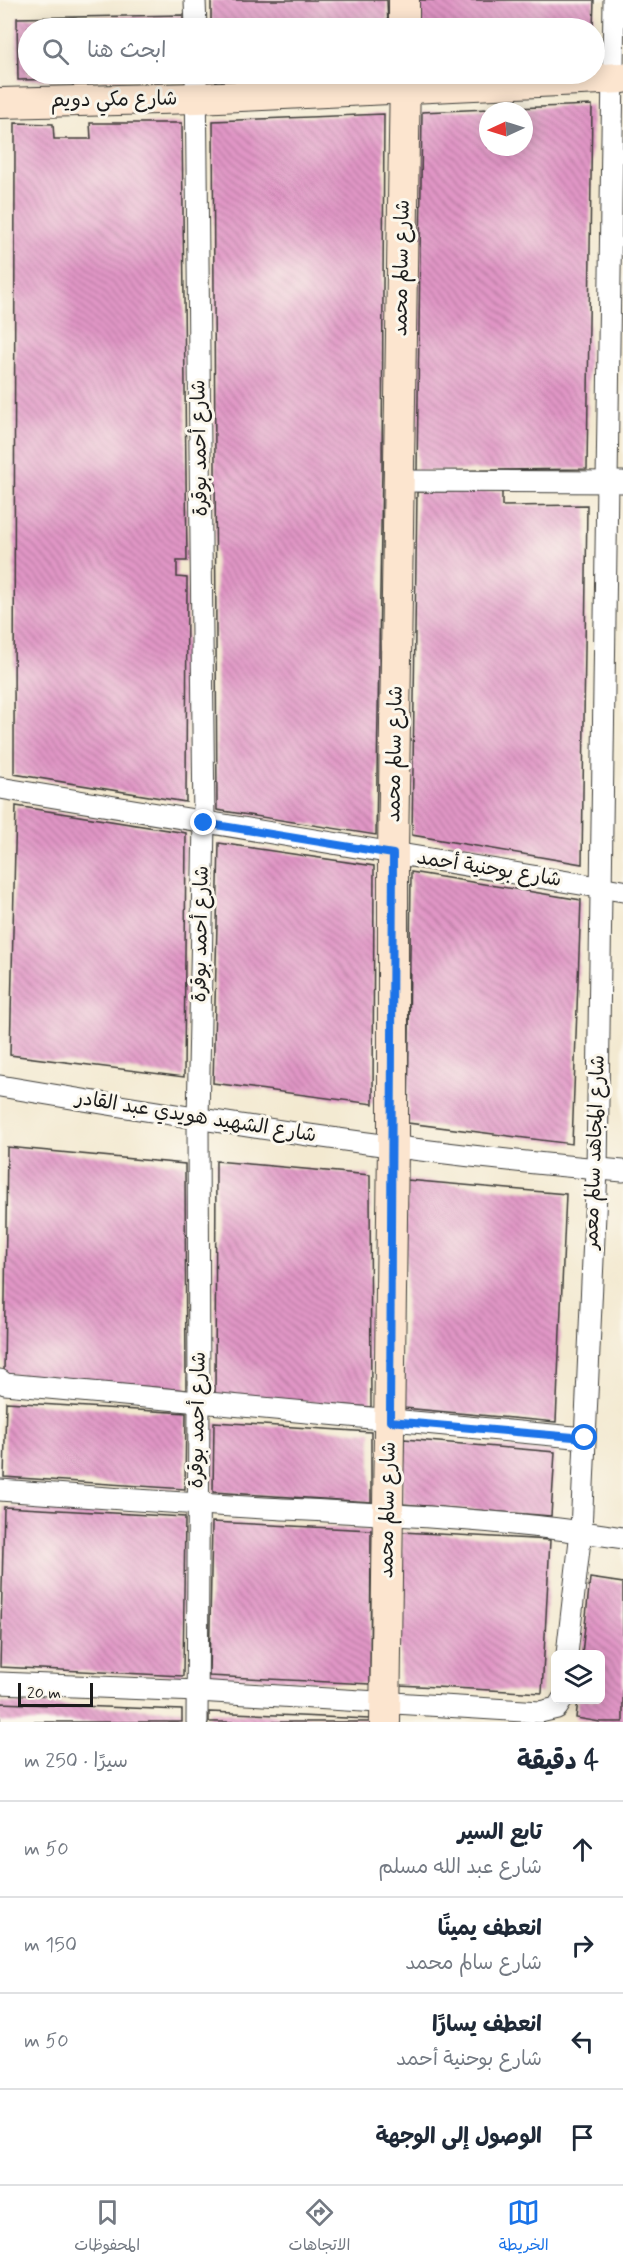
<!DOCTYPE html>
<html lang="ar">
<meta charset="utf-8">
<style>
:root{--surface:#fff;--page:#f6f6f7;--text:#1f2937;--muted:#747a83;--line:#e0e1e3;--accent:#1a73e8}
body{margin:0;font-family:Mynerve,"Playpen Sans Arabic",sans-serif;background:var(--page);color:var(--text);direction:rtl}
.controls{position:absolute;right:18px;bottom:18px;display:grid;overflow:hidden;border-radius:9px;box-shadow:0 3px 15px #0003}
.controls button{width:54px;height:54px;display:grid;place-items:center;padding:0;border:0;border-bottom:2px solid var(--line);background:var(--surface);color:var(--text);font:30px sans-serif}
.compass{position:absolute;left:479px;top:102px;width:54px;height:54px;border-radius:50%;background:var(--surface);box-shadow:0 3px 15px #0003;rotate:266deg}
.scale{position:absolute;left:18px;bottom:15px;width:75px;box-sizing:border-box;padding-left:6px;border:3px solid #1c1c1c;border-top:0;font-size:16px;line-height:21px;white-space:nowrap;color:#1c1c1c;-webkit-text-stroke:4px #fbf7ec;paint-order:stroke}
.stop{position:absolute;width:18px;height:18px;margin:-14px;border:4px solid #1a73e8;border-radius:50%;background:#fff}
.stop.end{background:#1a73e8;border-color:#fff;box-shadow:0 2px 6px #0008}
.list{margin:0;padding:0;list-style:none}
h2{display:flex;justify-content:space-between;align-items:center;height:78px;margin:0;padding:0 24px;font-size:26px}
h2 small{font-size:20px;font-weight:400;color:var(--muted)}
.list li{display:grid;grid-template-columns:39px 1fr auto;gap:18px;align-items:center;box-sizing:border-box;height:96px;padding:0 24px;border-top:2px solid var(--line)}
.list b{display:block;font-size:22px;white-space:nowrap}
.list p{margin:0;font-size:20px;white-space:nowrap;color:var(--muted)}
.list em{font-size:20px;font-style:normal;color:var(--muted)}
.icon{flex:none;width:33px;height:33px;fill:none;stroke:currentColor;stroke-width:2;stroke-linecap:round;stroke-linejoin:round}
.map{position:relative;flex:none;width:623px;height:1722px;overflow:hidden;direction:ltr}
.search{position:absolute;background:var(--surface);box-shadow:0 3px 15px #0003;left:18px;right:18px;top:18px;height:66px;display:flex;align-items:center;gap:15px;box-sizing:border-box;padding:0 21px;border-radius:33px;color:var(--muted);font-size:22px}
.sheet{height:462px;background:var(--surface)}
nav{display:flex;justify-content:space-around;align-items:center;box-sizing:border-box;height:84px;border-top:2px solid var(--line);background:var(--surface);font-size:16px;color:var(--muted)}
nav a{display:grid;justify-items:center;gap:3px}
nav .on{color:var(--accent)}
.map>svg:first-child{display:block}
</style>
<div class="map">
<svg width="623" height="1722" viewBox="0 0 623 1722">
<defs>
<pattern id="building-back-hatch" width="6" height="6" patternUnits="userSpaceOnUse" patternTransform="scale(1.5)"><rect width="6" height="6" fill="#e196c6"/><path d="M-1 5l2 2M0 0l6 6M5-1l2 2" fill="none" stroke="#b67aa0"/></pattern>
</defs>
<rect width="100%" height="100%" fill="#fbf7ec"/>
<filter id="ink" filterUnits="userSpaceOnUse"><feTurbulence type="fractalNoise" baseFrequency=".0167" numOctaves="2"/><feDisplacementMap in="SourceGraphic" scale="12" xChannelSelector="R" yChannelSelector="G"/><feConvolveMatrix kernelMatrix="1 2 1 2 8 2 1 2 1" color-interpolation-filters="sRGB"/></filter>
<filter id="wash" filterUnits="userSpaceOnUse"><feTurbulence type="fractalNoise" baseFrequency=".008" numOctaves="4" result="noise"/><feDisplacementMap in="SourceGraphic" scale="24" xChannelSelector="R" yChannelSelector="G"/><feGaussianBlur stdDeviation="1.35" result="paint"/><feColorMatrix in="noise" values="0 0 0 0 0 0 0 0 0 0 0 0 0 0 0 0 0 1.4 0 .05"/><feComposite in="paint" operator="in"/></filter>
<g filter="url(#wash)">
<rect width="100%" height="100%" fill="#f3e9d0"/>
<g id="blocks">
<g fill="url(#building-back-hatch)">
<path d="M 211,0 L 387,0 L 388,28 L 211,28 Z"/>
<path d="M 419,0 L 594,0 L 593,28 L 418,28 Z"/>
<path d="M 183,15 L 183,28 L 28,28 L 28,74 L 184,74 L 184,77 L 18,80 L 17,18 Z"/>
<path d="M 592,105 L 587,469 L 417,471 L 422,112 L 488,109 L 488,147 L 524,147 L 524,111 L 491,111 L 491,109 Z"/>
<path d="M 384,114 L 382,467 L 376,835 L 217,810 L 213,121 Z"/>
<path d="M 15,123 L 53,124 L 54,139 L 91,139 L 90,123 L 182,123 L 187,561 L 177,561 L 177,577 L 187,578 L 186,802 L 14,774 Z"/>
<path d="M 502,491 L 502,506 L 587,505 L 582,864 L 412,835 L 417,492 Z"/>
<path d="M 16,806 L 186,833 L 184,1077 L 10,1055 Z"/>
<path d="M 219,843 L 374,866 L 373,1104 L 213,1083 Z"/>
<path d="M 411,872 L 581,900 L 572,1144 L 408,1123 Z"/>
<path d="M 7,1147 L 185,1164 L 186,1390 L 4,1374 Z"/>
<path d="M 216,1161 L 370,1175 L 371,1407 L 215,1395 Z"/>
<path d="M 407,1180 L 566,1194 L 556,1422 L 404,1408 Z"/>
<path d="M 6,1402 L 186,1413 L 185,1489 L 4,1477 Z"/>
<path d="M 214,1422 L 371,1432 L 371,1502 L 213,1492 Z"/>
<path d="M 404,1439 L 555,1452 L 551,1516 L 402,1504 Z"/>
<path d="M 4,1507 L 185,1517 L 183,1676 L 0,1667 Z"/>
<path d="M 212,1522 L 371,1530 L 370,1684 L 209,1676 Z"/>
<path d="M 402,1532 L 550,1540 L 542,1693 L 400,1685 Z"/>
<path d="M 590,1578 L 623,1583 L 623,1722 L 600,1722 L 576,1718 L 578,1700 L 600,1700 L 600,1654 L 582,1654 Z"/>
<path d="M 0,1703 L 182,1710 L 182,1722 L 0,1722 Z"/>
<path d="M 209,1712 L 369,1719 L 369,1722 L 209,1722 Z"/>
</g>
</g>
</g>
<g filter="url(#ink)">
<use href="#blocks" fill-opacity="0" stroke="#3c3b37" stroke-width="1.5"/>
<g fill="none" stroke-linecap="round" stroke-linejoin="round">
<g stroke="#3c3b37" stroke-width="23">
<g id="street">
<path d="M 195,0 L 196,28"/>
<path d="M 196,74 L 204,823 L 198,1120 L 199,1403 L 197,1722"/>
<path d="M 399,481 L 623,482"/>
<path d="M 0,788 L 623,891"/>
<path d="M 0,1086 C 206,1121 414,1154 623,1171"/>
<path d="M 0,1380 L 5,1384 L 585,1438"/>
<path d="M 0,1490 C 88,1497 176,1503 264,1508 C 383,1514 505,1519 623,1538"/>
<path d="M 567,1654 L 581,1531 L 597,1169 L 614,0"/>
<path d="M 0,1683 L 197,1691 L 540,1712 L 557,1708 L 562,1700"/>
</g>
</g>
<g stroke="#3c3b37" stroke-width="32">
<g id="secondary">
<path d="M 404,0 L 404,28"/>
<path d="M 0,103 L 197,98 L 623,78"/>
<path d="M 385,1722 L 393,1146 L 393,854 L 405,74"/>
</g>
</g>
<use href="#street" stroke="#fff" stroke-width="21"/>
<use href="#secondary" stroke="#fce5cf" stroke-width="30"/>
</g>
</g>
<g fill="none" stroke-linecap="round" stroke-linejoin="round" filter="url(#ink)">
<path stroke="#1a73e8" stroke-width="8" d="M 204,823 L 393,854 L 390,1421 L 585,1438"/>
</g>
<g text-anchor="middle" dominant-baseline="central" stroke-width="6" stroke-linejoin="round" paint-order="stroke">
<g font-size="20" fill="#1c1c1c" stroke="#fbf7ec">
<text transform="translate(114 100) rotate(-1)">شارع مكي دويم</text>
<text transform="translate(402 268) rotate(-89)">شارع سالم محمد</text>
<text transform="translate(200 448) rotate(-91)">شارع أحمد بوقرة</text>
<text transform="translate(395 754) rotate(-89)">شارع سالم محمد</text>
<text transform="translate(489 869) rotate(9)">شارع بوحنية أحمد</text>
<text transform="translate(201 934) rotate(-89)">شارع أحمد بوقرة</text>
<text transform="translate(196 1117) rotate(9)">شارع الشهيد هويدي عبد القادر</text>
<text transform="translate(595 1152) rotate(-88)">شارع المجاهد سالم معمر</text>
<text transform="translate(198 1420) rotate(-89)">شارع أحمد بوقرة</text>
<text transform="translate(388 1510) rotate(-89)">شارع سالم محمد</text>
</g>
</g>
</svg>
<div class="controls">
<button><svg class="icon" aria-label="layers" viewBox="0 0 24 24"><path d="M12 4l9 5-9 5-9-5zM3 14l9 5 9-5"/></svg></button>
</div>
<svg class="compass" viewBox="-18 -18 36 36"><path d="M0-13l5 13h-10z" fill="#e53935"/><path d="M0 13l5-13h-10z" fill="#747a83"/></svg>
<div class="scale">20 m</div>
<div class="stop" style="left:585px;top:1438px"></div>
<div class="stop end" style="left:204px;top:823px"></div>
<div class="search"><svg class="icon" aria-label="search" viewBox="0 0 24 24"><circle cx="10" cy="10" r="6"/><path d="M15 15l6 6"/></svg>ابحث هنا</div>
</div>
<section class="sheet">
<h2>4 دقيقة<small>سيرًا · 250 m</small></h2>
<ul class="list">
<li><svg class="icon" aria-label="ahead" viewBox="0 0 24 24"><path d="M12 20V5M6 11l6-6 6 6"/></svg><div><b>تابع السير</b><p>شارع عبد الله مسلم</p></div><em>50 m</em></li>
<li><svg class="icon" aria-label="right" viewBox="0 0 24 24"><path d="M7 20v-9h11M14 6l5 5-5 5"/></svg><div><b>انعطف يمينًا</b><p>شارع سالم محمد</p></div><em>150 m</em></li>
<li><svg class="icon" aria-label="left" viewBox="0 0 24 24"><path d="M17 20v-9H6M10 6l-5 5 5 5"/></svg><div><b>انعطف يسارًا</b><p>شارع بوحنية أحمد</p></div><em>50 m</em></li>
<li><svg class="icon" aria-label="arrive" viewBox="0 0 24 24"><path d="M6 21V4h12l-3 4 3 4H6"/></svg><div><b>الوصول إلى الوجهة</b></div></li>
</ul>
</section>
<nav>
<a class="on"><svg class="icon" aria-label="map" viewBox="0 0 24 24"><path d="M3 6l6-2 6 2 6-2v14l-6 2-6-2-6 2zM9 4v14M15 6v14"/></svg>الخريطة</a>
<a><svg class="icon" aria-label="directions" viewBox="0 0 24 24"><path d="M12 3l9 9-9 9-9-9zM9 14v-3h6M13 9l2 2-2 2"/></svg>الاتجاهات</a>
<a><svg class="icon" aria-label="saved" viewBox="0 0 24 24"><path d="M7 4h10v16l-5-4-5 4z"/></svg>المحفوظات</a>
</nav>
